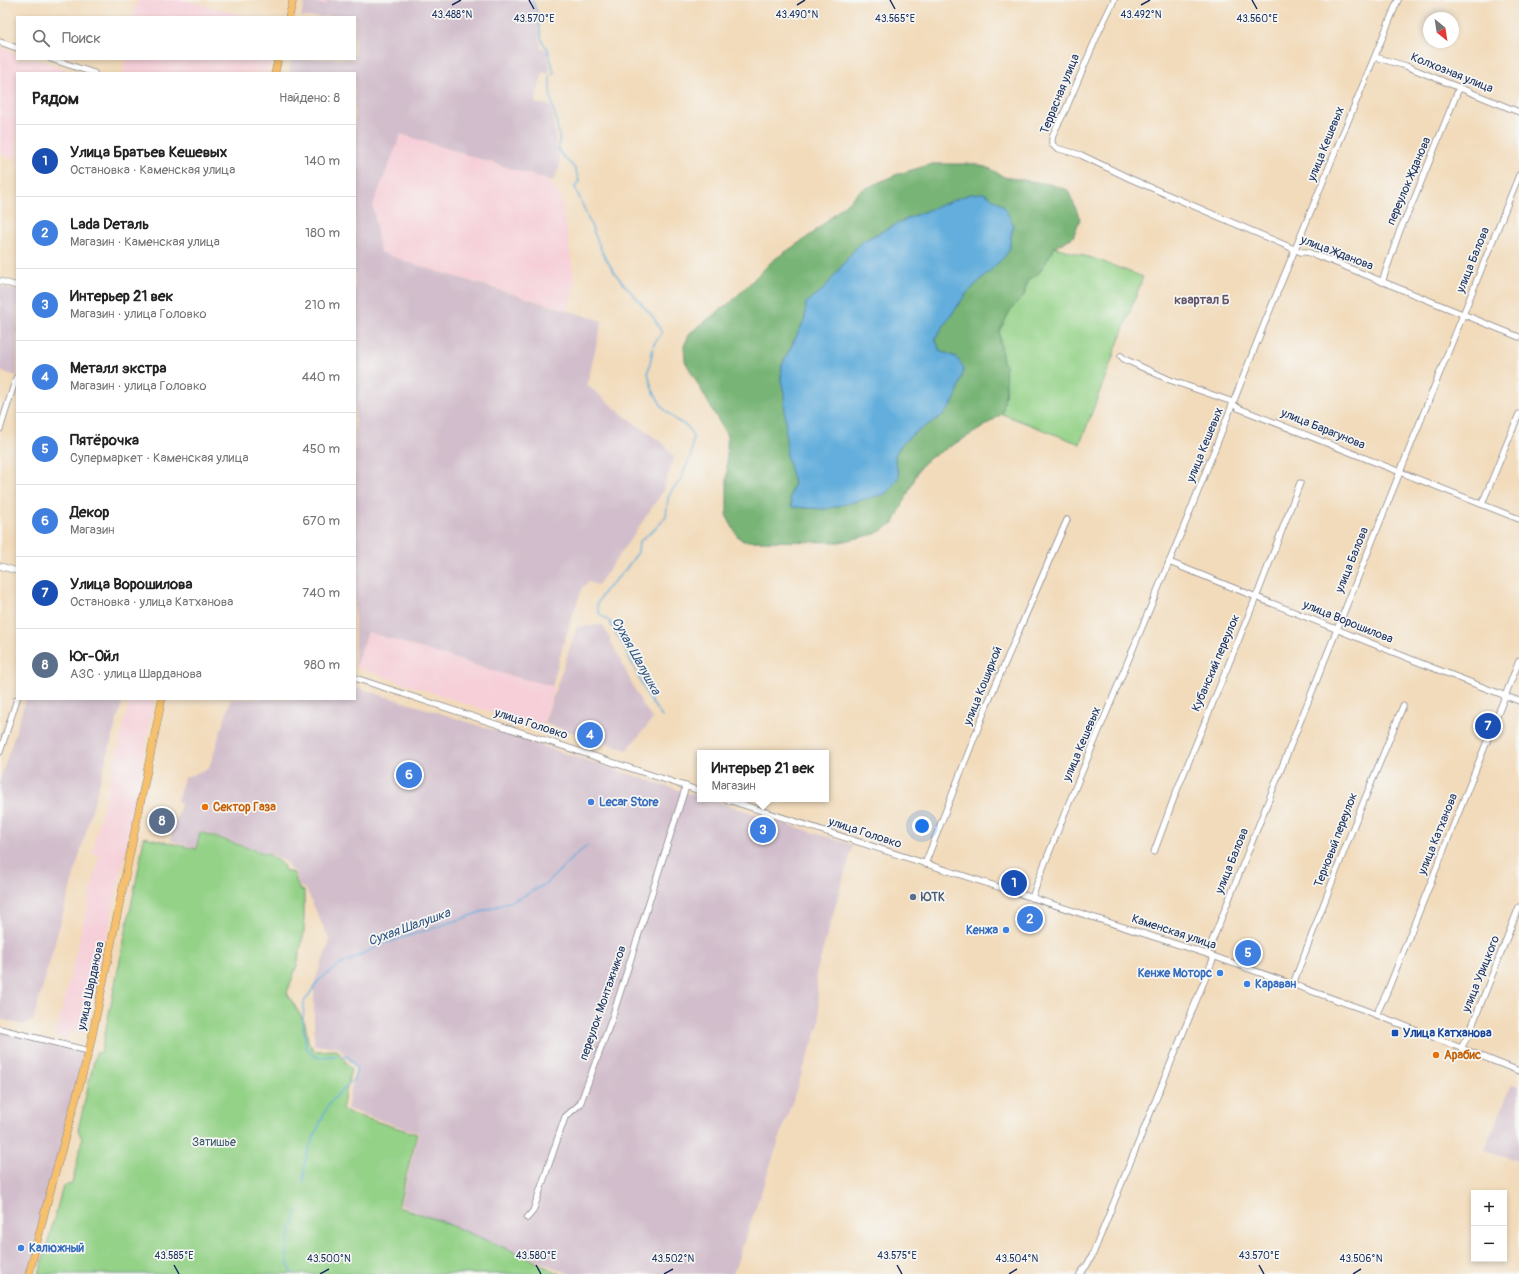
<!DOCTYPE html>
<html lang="ru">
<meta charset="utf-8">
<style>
:root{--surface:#fff;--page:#f2f2f2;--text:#222;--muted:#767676;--line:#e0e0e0;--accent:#2563eb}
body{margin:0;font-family:Pangolin,sans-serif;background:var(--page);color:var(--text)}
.controls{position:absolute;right:12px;bottom:12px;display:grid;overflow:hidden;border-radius:0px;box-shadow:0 2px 6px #0003}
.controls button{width:36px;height:36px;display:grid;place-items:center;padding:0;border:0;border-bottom:1px solid var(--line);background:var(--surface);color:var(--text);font:20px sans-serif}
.compass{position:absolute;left:1423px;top:12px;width:36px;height:36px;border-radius:50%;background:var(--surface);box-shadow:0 2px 6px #0003;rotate:150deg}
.you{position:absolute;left:922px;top:826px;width:14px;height:14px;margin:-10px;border:3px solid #fff;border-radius:50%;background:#1a73e8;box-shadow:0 0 0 6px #1a73e833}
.badge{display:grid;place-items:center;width:26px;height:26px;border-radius:50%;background:var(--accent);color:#fff;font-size:13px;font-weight:700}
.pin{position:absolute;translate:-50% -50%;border:2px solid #fff;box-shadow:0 1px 4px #0006}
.popup{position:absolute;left:697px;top:750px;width:132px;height:52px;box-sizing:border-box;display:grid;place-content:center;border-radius:0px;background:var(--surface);filter:drop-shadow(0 1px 3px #0005);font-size:13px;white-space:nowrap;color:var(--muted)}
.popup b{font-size:15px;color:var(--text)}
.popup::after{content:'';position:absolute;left:50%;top:100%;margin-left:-8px;border:8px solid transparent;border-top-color:var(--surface)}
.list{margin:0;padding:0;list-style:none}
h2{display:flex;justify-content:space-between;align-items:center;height:52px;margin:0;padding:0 16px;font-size:17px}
h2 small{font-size:13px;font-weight:400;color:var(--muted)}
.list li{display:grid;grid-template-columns:26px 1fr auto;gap:12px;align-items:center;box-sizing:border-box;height:72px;padding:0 16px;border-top:1px solid var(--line)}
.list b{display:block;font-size:15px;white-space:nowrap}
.list p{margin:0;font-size:13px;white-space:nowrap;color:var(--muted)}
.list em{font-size:13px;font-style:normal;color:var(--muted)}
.icon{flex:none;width:22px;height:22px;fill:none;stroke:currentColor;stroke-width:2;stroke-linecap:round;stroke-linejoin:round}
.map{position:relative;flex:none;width:1519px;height:1274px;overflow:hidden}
.search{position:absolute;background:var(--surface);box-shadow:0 2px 6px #0003;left:16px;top:16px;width:340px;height:44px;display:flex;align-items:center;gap:10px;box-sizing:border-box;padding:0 14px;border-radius:0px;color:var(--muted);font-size:15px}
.panel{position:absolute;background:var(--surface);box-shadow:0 2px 6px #0003;left:16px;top:72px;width:340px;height:628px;border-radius:0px}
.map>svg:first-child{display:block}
</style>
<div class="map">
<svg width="1519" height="1274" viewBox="0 0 1519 1274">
<rect width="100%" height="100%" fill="#f6f6f2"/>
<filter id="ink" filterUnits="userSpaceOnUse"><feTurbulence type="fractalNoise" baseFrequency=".025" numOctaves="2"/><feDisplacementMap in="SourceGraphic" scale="8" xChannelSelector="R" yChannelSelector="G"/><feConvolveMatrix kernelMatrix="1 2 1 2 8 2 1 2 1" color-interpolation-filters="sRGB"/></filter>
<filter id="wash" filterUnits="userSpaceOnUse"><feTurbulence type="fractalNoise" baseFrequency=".012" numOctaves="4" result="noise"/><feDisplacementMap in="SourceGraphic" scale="16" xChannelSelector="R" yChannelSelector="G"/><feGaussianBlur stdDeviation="0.9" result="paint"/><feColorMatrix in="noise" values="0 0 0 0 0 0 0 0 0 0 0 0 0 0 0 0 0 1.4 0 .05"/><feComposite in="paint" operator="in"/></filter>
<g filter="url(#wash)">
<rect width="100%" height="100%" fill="#f2dbbb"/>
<g fill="#f6cfd9">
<path d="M 138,0 L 186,0 L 248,17 L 132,17 Z"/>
<path d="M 299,0 L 327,0 L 326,5 Z"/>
<path d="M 0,47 L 17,53 L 17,59 L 34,59 L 77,73 L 17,73 L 17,160 L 0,154 Z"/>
<path d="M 126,59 L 271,59 L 268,73 L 122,73 Z"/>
<path d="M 401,134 L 547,180 L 561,197 L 575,283 L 568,310 L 413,264 L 380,252 L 373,205 Z"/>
<path d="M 368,632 L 504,674 L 552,686 L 554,689 L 541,729 L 355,667 Z"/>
<path d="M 130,699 L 154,699 L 132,818 L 101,965 L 94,969 L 89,994 L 92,998 L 85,1030 L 81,1033 L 70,1031 L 67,1040 L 55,1037 L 100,855 L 93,853 L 95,840 Z"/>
</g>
<g fill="#d1bdcb">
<path d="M 327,0 L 530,0 L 535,10 L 541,48 L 548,50 L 550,74 L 543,72 L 535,103 L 549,105 L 552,108 L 556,146 L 558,149 L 560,165 L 555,178 L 552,181 L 547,180 L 401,134 L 373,205 L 380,252 L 413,264 L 602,321 L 587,385 L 626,417 L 664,444 L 674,457 L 662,493 L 632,537 L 598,585 L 589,582 L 582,588 L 565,638 L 552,686 L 504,674 L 368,632 L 355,667 L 355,73 L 295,73 L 289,71 L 292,59 L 355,59 L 355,17 L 301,17 L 305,1 L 326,5 Z"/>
<path d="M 0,286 L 17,291 L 17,376 L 0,371 Z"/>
<path d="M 603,625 L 642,704 L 653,719 L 627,750 L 544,723 L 577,627 Z"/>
<path d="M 355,687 L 440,713 L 700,797 L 700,799 L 708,799 L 853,845 L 816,974 L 820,1021 L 733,1274 L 570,1274 L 400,1205 L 419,1133 L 347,1109 L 355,1068 L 338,1046 L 314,1046 L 314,983 L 330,941 L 306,889 L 300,887 L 295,871 L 291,870 L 286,862 L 270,854 L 200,831 L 195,848 L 170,840 L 181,804 L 177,801 L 184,778 L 209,768 L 231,699 L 355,699 Z"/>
<path d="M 26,699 L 123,699 L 33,1021 L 23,1025 L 0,1019 L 0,780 Z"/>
<path d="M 0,1029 L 89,1051 L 29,1274 L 0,1274 Z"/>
<path d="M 1512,1084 L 1519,1086 L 1519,1161 L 1485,1150 Z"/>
</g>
<g fill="#94d288" stroke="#588073">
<path d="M 1055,247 L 1098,260 L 1143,277 L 1080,444 L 1002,414 L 1006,389 L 1005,367 L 1002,356 L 999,332 L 1011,309 L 1024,296 L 1027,281 L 1039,273 Z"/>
<path d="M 200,832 L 270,855 L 283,865 L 285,871 L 294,873 L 299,889 L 304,891 L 304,932 L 297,965 L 287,993 L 305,1023 L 308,1041 L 314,1051 L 337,1050 L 351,1069 L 342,1109 L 352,1114 L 417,1134 L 398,1207 L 438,1220 L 522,1255 L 560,1274 L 39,1274 L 63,1186 L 72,1184 L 82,1139 L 78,1130 L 96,1052 L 101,1053 L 140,862 L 144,837 L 196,849 Z"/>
</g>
<path fill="#77b474" stroke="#497269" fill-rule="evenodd" d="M 932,164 L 976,164 L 991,169 L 1004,177 L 1049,184 L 1068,190 L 1080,219 L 1073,237 L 1055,247 L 1039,273 L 1027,281 L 1024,296 L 1011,309 L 999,332 L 1002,356 L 1005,367 L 1006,389 L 1002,414 L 980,429 L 930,458 L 920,467 L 894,523 L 875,534 L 840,542 L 743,541 L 738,537 L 727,517 L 727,436 L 685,361 L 684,346 L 690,333 L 732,301 L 772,261 L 812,234 L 860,191 L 895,175 ZM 970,194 L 1013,224 L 1009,250 L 1005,256 L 966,294 L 935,338 L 940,351 L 956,357 L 945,413 C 933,421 896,441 895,458 C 895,463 898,471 899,476 L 842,504 L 826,509 L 792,507 L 790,497 L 794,483 L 784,393 L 781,380 L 782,365 L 805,319 L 806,303 L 824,289 L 858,245 L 863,241 L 913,216 Z"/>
<path fill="#63aedc" stroke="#3f6e9d" d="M 984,193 L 1003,205 L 1013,224 L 1009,250 L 1005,256 L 966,294 L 935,338 L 940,351 L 956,357 L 964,368 C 960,383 957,402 945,413 C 933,424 896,439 895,458 C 895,463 898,471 899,476 L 890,490 L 885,494 L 826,509 L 792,507 L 790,497 L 794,483 L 787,458 L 784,393 L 781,380 L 782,365 L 805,319 L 806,303 L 824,289 L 858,245 L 863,241 L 913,216 L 970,194 Z"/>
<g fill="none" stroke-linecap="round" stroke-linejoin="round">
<g stroke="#63aedc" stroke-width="1.5">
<path d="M 532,0 L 537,12 L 541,37 L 543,43 L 548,49 L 554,73 L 550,77 C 548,98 557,116 559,137 C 560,141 558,146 559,150 C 561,157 571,163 575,169 C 577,173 578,177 579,181 L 575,187 L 603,254 L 617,276 L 654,318 L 662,333 L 654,344 L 648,372 L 652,389 L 663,408 L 676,420 L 688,427 L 693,436 L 691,455 L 680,481 L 672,490 L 668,498 L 666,516 L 658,526 L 639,542 L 638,552 L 625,570 L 604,592 L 597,604 L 599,613 L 609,621 L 622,643 L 648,697 L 662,717"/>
<path d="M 303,1184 L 305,1162 L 308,1151 L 328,1105 L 333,1099 L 354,1079 L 357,1071 L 354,1064 L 348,1057 L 334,1056 L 317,1057 L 313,1055 L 306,1047 L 303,1022 L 304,1002 L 319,980 L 338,966 L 383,944 L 464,918 L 520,898 L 547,883 L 573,857 L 587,846"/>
<path d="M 292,1274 C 281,1253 291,1232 297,1211"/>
</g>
</g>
</g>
<g filter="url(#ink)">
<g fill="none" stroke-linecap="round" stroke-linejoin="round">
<g stroke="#86858c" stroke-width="7">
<g id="minor">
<path d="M 1114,0 L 1100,29 L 1065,111 L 1054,132 L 1052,139 L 1052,144 L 1056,148 L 1081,155 L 1131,179 L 1301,252 L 1307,252 L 1329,260 L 1519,337"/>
<path d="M 0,42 L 17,48"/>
<path d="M 1375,57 L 1406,66 L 1519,112"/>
<path d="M 51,59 L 94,73"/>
<path d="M 0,281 L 17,286"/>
<path d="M 1382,282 L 1400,230 L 1415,197 L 1459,88"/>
<path d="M 1121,356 L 1124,359 L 1170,380 L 1230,401 L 1238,408 L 1519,519"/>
<path d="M 0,429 L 16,378"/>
<path d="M 1482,504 L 1519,414"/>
<path d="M 1169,562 L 1428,666 L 1519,701"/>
<path d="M 0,566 L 17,571"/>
<path d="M 355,678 L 700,791"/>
<path d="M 0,752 L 17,699"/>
<path d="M 725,799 L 1207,954 L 1362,1009 L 1519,1071"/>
<path d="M 1154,852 L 1175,795 L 1259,590 L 1300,483"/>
<path d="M 925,864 L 987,705 L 1048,563 L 1067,520"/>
<path d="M 1032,898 L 1039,878 L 1066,810 L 1187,519 L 1265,322 L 1398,0"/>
<path d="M 1207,954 L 1519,175"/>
<path d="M 1293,984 L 1354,825 L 1403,706"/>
<path d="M 1376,1015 L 1387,992 L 1519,661"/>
<path d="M 0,1029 L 89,1051"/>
<path d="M 1461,1048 L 1468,1036 L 1519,907"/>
<path d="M 527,1218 L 533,1211 L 565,1117 L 580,1104 L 611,1021 L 686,786"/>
<path d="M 1080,1274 L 1087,1265 L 1092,1256 L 1214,957"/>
</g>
</g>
<g stroke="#86858c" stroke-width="8">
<g id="major">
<path d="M 289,17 L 293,0"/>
<path d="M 275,73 L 278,59"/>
<path d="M 29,1274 L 47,1203 L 89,1051 L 162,699"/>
</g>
</g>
<use href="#minor" stroke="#fff" stroke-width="5.5"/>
<use href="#major" stroke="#f7c06c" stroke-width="7"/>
</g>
</g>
<path fill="none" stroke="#1b2f5e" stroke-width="1.5" d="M 529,0 L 534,9M 890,0 L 895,9M 1252,0 L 1257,9M 452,5 L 461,0M 797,5 L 805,0M 1141,5 L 1150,0M 174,1265 L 179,1274M 536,1265 L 541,1274M 897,1265 L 902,1274M 1259,1265 L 1264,1274M 320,1274 L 329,1269M 664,1274 L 673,1269M 1009,1274 L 1017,1269M 1353,1274 L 1361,1269"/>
<g fill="#3f7fe0" stroke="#f6f6f2" stroke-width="1.5">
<circle cx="591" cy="802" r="4"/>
<circle cx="1006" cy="930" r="4"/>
<circle cx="1220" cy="973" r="4"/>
<circle cx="1247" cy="984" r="4"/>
<circle cx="21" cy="1248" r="4"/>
</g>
<g fill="#e8710a" stroke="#f6f6f2" stroke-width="1.5">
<circle cx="205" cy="807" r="4"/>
<circle cx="1436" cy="1055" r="4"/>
</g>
<circle fill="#5c6f8a" stroke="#f6f6f2" stroke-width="1.5" cx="913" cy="897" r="4"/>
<rect fill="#1a4fb4" stroke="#f6f6f2" stroke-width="1.5" x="1391" y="1029" width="8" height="8" rx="2"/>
<g text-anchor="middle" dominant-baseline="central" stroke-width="3.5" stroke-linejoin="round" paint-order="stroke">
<g font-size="12" fill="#1b2f5e" stroke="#f6f6f2">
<text transform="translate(1452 73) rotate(22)">Колхозная улица</text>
<text transform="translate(1060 94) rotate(-68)">Террасная улица</text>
<text transform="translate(1326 144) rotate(-68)">улица Кешевых</text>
<text transform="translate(1409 181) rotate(-67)">переулок Жданова</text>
<text transform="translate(1337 253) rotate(21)">улица Жданова</text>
<text transform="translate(1473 260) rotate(-68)">улица Балова</text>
<text transform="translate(1323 429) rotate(22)">улица Барагунова</text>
<text transform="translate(1205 445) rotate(-68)">улица Кешевых</text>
<text transform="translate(1352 560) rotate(-68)">улица Балова</text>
<text transform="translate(1348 622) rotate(22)">улица Ворошилова</text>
<text transform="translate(1216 663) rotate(-67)">Кубанский переулок</text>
<text transform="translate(983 686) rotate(-68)">улица Коширкой</text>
<text transform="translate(531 724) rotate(18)">улица Головко</text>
<text transform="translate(1082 744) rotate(-67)">улица Кешевых</text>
<text transform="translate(865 833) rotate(18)">улица Головко</text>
<text transform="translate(1438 834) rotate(-68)">улица Катханова</text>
<text transform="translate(1336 840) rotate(-69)">Терновый переулок</text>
<text transform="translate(1232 861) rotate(-68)">улица Балова</text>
<text transform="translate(1174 932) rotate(18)">Каменская улица</text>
<text transform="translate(1481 974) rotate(-68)">улица Урицкого</text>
<text transform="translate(91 986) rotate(-78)">улица Шарданова</text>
<text transform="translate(603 1003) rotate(-71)">переулок Монтажников</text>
</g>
<g font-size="12" font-weight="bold" fill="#366cbe" stroke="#f6f6f2" text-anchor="start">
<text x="599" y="802">Lecar Store</text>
<text x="998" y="930" text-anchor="end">Кенжа</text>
<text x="1212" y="973" text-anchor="end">Кенже Моторс</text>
<text x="1255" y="984">Караван</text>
<text x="29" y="1248">Калюжный</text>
</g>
<g font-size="12" font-weight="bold" fill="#c56008" stroke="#f6f6f2" text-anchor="start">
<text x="213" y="807">Сектор Газа</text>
<text x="1444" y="1055">Арабис</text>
</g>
<g font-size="12" font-weight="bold" fill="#4e5e75" stroke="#f6f6f2" text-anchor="start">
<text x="921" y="897">ЮТК</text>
</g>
<g font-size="12" font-weight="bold" fill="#164399" stroke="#f6f6f2" text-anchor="start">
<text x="1403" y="1033">Улица Катханова</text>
</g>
<g font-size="12" fill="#395868" stroke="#f6f6f2">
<text x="214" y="1142">Затишье</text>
</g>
<g font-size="13" font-weight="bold" fill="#64556b" stroke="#f6f6f2">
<text x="1202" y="300">квартал Б</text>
</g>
<g font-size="13" font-style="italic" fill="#315584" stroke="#f6f6f2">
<text transform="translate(636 656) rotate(61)">Сухая Шалушка</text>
<text transform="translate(409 927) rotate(-20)">Сухая Шалушка</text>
</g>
</g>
<g font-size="10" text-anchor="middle" fill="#1b2f5e" stroke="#f6f6f2" stroke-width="3.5" stroke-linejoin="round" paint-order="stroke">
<text x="452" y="18">43.488°N</text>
<text x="797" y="18">43.490°N</text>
<text x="1141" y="18">43.492°N</text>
<text x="895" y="22">43.565°E</text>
<text x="534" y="22">43.570°E</text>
<text x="1257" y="22">43.560°E</text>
<text x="174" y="1259">43.585°E</text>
<text x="536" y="1259">43.580°E</text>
<text x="897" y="1259">43.575°E</text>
<text x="1259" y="1259">43.570°E</text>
<text x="329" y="1262">43.500°N</text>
<text x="673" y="1262">43.502°N</text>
<text x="1017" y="1262">43.504°N</text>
<text x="1361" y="1262">43.506°N</text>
</g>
</svg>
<div class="controls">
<button>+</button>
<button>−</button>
</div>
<svg class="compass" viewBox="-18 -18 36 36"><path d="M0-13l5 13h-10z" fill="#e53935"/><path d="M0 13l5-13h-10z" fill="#767676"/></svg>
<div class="you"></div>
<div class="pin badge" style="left:1014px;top:883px;background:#1a4fb4">1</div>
<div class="pin badge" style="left:1030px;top:919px;background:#3f7fe0">2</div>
<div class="pin badge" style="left:763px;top:830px;background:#3f7fe0">3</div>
<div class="popup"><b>Интерьер 21 век</b>Магазин</div>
<div class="pin badge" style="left:590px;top:735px;background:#3f7fe0">4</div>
<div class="pin badge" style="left:1248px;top:953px;background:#3f7fe0">5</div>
<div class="pin badge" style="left:409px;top:775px;background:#3f7fe0">6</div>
<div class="pin badge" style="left:1488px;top:726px;background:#1a4fb4">7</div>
<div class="pin badge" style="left:162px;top:821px;background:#5c6f8a">8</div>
<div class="search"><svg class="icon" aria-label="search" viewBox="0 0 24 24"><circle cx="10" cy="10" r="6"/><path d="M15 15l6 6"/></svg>Поиск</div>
<section class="panel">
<h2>Рядом<small>Найдено: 8</small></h2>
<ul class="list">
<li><span class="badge" style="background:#1a4fb4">1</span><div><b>Улица Братьев Кешевых</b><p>Остановка · Каменская улица</p></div><em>140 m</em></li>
<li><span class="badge" style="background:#3f7fe0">2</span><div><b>Lada Dеталь</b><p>Магазин · Каменская улица</p></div><em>180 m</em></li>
<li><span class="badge" style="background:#3f7fe0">3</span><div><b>Интерьер 21 век</b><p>Магазин · улица Головко</p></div><em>210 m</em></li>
<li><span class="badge" style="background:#3f7fe0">4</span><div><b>Металл экстра</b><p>Магазин · улица Головко</p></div><em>440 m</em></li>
<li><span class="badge" style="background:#3f7fe0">5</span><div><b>Пятёрочка</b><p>Супермаркет · Каменская улица</p></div><em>450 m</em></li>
<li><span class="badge" style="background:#3f7fe0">6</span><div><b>Декор</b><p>Магазин</p></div><em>670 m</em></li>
<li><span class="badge" style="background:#1a4fb4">7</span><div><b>Улица Ворошилова</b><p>Остановка · улица Катханова</p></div><em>740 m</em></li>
<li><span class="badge" style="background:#5c6f8a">8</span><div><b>Юг-Ойл</b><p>АЗС · улица Шарданова</p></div><em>980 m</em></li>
</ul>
</section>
</div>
